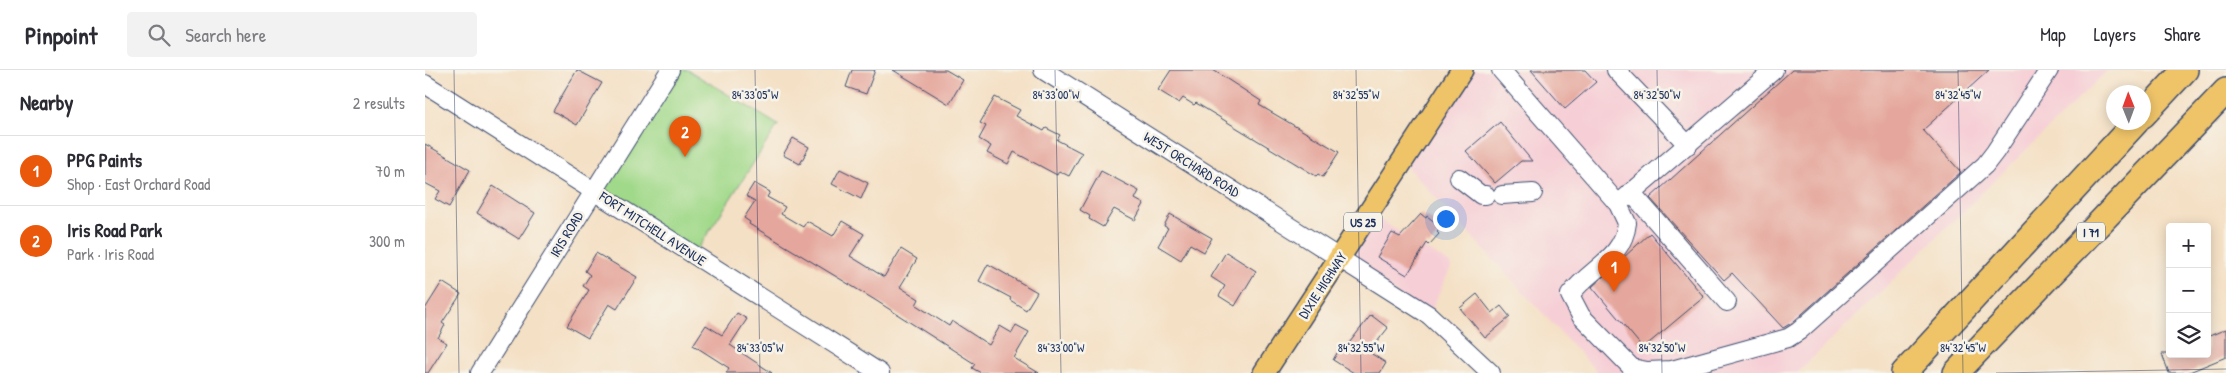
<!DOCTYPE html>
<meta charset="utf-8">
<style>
:root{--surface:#fff;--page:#f2f2f3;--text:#2b2b33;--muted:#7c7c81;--line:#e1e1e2;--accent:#ea580c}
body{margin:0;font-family:"Patrick Hand",sans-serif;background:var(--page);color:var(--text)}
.controls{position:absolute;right:15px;bottom:15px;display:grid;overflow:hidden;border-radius:5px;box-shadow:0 2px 12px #0003}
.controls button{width:45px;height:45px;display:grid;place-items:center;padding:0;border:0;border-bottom:1px solid var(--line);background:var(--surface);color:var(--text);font:25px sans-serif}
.compass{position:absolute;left:1681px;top:15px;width:45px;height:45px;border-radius:50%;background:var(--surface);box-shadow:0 2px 12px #0003;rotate:359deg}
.you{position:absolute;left:1020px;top:148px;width:18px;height:18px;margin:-12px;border:4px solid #fff;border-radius:50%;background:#1a73e8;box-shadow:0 0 0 8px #1a73e833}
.badge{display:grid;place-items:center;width:32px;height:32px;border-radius:50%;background:var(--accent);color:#fff;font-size:16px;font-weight:700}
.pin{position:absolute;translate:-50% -41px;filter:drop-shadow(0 1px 2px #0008)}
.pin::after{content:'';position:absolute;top:26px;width:18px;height:15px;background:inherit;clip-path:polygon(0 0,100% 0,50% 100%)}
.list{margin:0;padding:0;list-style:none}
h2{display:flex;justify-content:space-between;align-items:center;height:65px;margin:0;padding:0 20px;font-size:21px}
h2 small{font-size:16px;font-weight:400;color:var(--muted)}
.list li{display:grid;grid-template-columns:32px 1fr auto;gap:15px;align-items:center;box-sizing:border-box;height:70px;padding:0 20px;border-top:1px solid var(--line)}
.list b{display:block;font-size:19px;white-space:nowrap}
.list p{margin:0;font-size:16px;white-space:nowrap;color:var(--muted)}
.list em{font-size:16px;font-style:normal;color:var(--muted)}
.icon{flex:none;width:28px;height:28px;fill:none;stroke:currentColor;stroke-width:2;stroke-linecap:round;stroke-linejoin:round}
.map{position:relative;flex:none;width:1801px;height:303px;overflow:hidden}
header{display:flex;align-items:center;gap:30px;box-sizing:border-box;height:70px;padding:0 25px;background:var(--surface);border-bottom:1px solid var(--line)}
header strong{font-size:24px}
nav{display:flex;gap:28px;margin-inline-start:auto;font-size:18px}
.search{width:350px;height:45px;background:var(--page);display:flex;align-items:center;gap:12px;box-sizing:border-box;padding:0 18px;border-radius:5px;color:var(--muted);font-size:19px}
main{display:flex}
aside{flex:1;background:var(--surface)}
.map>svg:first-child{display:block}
</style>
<header>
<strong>Pinpoint</strong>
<div class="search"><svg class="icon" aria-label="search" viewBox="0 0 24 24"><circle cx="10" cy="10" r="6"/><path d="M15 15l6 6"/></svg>Search here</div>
<nav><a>Map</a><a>Layers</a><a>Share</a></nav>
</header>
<main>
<aside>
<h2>Nearby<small>2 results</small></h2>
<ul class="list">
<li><span class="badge">1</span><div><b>PPG Paints</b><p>Shop · East Orchard Road</p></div><em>70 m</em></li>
<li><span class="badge">2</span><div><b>Iris Road Park</b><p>Park · Iris Road</p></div><em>300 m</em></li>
</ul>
</aside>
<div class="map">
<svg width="1801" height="303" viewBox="0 0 1801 303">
<rect width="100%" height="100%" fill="#f7f3e8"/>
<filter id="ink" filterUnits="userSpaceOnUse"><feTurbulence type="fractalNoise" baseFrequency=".02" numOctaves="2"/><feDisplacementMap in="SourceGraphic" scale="10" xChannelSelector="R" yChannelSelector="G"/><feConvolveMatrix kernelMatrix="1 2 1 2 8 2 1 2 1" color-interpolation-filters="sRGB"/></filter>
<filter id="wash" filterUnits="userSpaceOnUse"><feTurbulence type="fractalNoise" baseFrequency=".0096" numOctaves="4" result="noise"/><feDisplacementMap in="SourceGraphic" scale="20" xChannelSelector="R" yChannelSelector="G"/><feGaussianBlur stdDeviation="1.12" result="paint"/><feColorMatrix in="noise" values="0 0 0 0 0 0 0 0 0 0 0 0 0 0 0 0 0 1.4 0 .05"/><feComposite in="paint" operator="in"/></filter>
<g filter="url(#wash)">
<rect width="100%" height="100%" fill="#f4e0c5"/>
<g fill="#f6cfd6">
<path d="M 1037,0 L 1683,0 L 1372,303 L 1173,303 L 976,90 Z"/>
<path d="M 944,143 L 1027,195 L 1004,245 L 915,187 Z"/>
</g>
<path fill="#a1d98a" stroke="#5e8474" d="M 245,0 L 263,0 L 353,55 L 269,185 L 168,120 Z"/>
<g id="blocks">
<g fill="#e5a79d">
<path d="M 152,0 L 177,13 L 152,55 L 128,41 Z"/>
<path d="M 427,0 L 450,0 L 441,24 L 421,17 Z"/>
<path d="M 468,0 L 521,0 L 538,10 L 524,34 Z"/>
<path d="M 746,0 L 788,0 L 836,31 L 834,35 L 914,82 L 898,107 L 893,104 L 891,106 L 771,33 L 769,35 L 758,28 L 754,33 L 733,20 Z"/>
<path d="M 1106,0 L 1160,0 L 1171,12 L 1140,39 Z"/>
<path d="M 1367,0 L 1564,0 L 1498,60 L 1536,102 L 1368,252 L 1358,258 L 1307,203 L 1299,210 L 1225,128 Z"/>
<path d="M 570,27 L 595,40 L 591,46 L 619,61 L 621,58 L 635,65 L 632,70 L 657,83 L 644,106 L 634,101 L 632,105 L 589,82 L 583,94 L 562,83 L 566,76 L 554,69 L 561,56 L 555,53 Z"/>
<path d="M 1075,52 L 1107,91 L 1096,91 L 1070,113 L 1041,81 Z"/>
<path d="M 368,68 L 384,77 L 375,94 L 358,85 Z"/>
<path d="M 0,74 L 45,100 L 24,137 L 10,129 L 15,121 L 0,113 Z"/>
<path d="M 415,99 L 443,113 L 436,129 L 407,114 Z"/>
<path d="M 676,101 L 714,121 L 710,129 L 719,134 L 710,150 L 689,139 L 678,157 L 664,149 L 665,146 L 655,140 Z"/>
<path d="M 329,113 L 345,122 L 342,127 L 360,137 L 356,144 L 378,157 L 382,151 L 408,166 L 417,151 L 439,164 L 425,186 L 459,207 L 476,179 L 492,189 L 475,217 L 494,229 L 491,235 L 524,256 L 527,251 L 564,275 L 575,256 L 587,263 L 591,255 L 604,262 L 589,288 L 614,303 L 556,303 L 547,298 L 550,294 L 450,230 L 324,154 L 325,152 L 319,148 L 330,131 L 321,126 Z"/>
<path d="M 68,116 L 110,143 L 94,169 L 52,143 Z"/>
<path d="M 745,144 L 787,168 L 779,182 L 765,174 L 756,190 L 733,176 L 743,158 L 739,156 Z"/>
<path d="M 996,144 L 1001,148 L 1002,146 L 1016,157 L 1012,162 L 1014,164 L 1004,175 L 1002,173 L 982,205 L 952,187 L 967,163 L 975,167 Z"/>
<path d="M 1225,163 L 1279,227 L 1218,278 L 1167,217 Z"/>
<path d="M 801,182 L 831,201 L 810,236 L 794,226 L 800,216 L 786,207 Z"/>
<path d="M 171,183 L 212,207 L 192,239 L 184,234 L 163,268 L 142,256 L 164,220 L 158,216 L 165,205 L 160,201 Z"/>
<path d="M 563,194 L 612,222 L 601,240 L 585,230 L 586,228 L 554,211 Z"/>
<path d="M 17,212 L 36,224 L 17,253 L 20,255 L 13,268 L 22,273 L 3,303 L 0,303 L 0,239 Z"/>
<path d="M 1052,224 L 1067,243 L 1076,236 L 1085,247 L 1060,268 L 1035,238 Z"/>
<path d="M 312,243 L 322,249 L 305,275 L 347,303 L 301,303 L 304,298 L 268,275 L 281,255 L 297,265 Z"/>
<path d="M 946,245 L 963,258 L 944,282 L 961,293 L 955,303 L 929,303 L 908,290 L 917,275 L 921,277 Z"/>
<path d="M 1801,259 L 1801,287 L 1762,303 L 1744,303 L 1737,284 L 1782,284 L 1782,267 Z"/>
</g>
</g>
</g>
<g filter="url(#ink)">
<use href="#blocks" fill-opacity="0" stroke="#3c4a6d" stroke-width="1"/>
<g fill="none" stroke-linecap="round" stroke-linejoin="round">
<g stroke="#3c4a6d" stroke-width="20">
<g id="minor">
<path d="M 618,0 L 1004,245 L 1066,303"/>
<path d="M 1076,0 L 1193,134 L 1202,153 C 1198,189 1166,197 1145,225 L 1156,246 L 1207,298 L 1222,301 L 1247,300 L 1363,268 L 1374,261 L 1560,95 L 1570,82 L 1624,0"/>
<path d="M 1191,0 L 1263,75"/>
<path d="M 0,14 L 455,303"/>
<path d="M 1034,108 L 1056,125 L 1061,125"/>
<path d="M 1206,122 L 1302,232"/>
<path d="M 1077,125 L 1108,123"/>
<path d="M 1193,134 L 1349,0"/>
<path d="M 55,303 L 245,0"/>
</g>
</g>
<g stroke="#3c4a6d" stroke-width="24">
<path id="major" d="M 839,303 L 1037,0"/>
</g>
<g stroke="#3c4a6d" stroke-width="28">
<g id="highway">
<path d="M 1718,45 L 1760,0"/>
<path d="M 1479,303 L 1711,52"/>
<path d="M 1531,303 L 1801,21"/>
</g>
</g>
<use href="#minor" stroke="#fff" stroke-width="18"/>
<use href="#major" stroke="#efc469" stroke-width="21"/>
<use href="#highway" stroke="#efc469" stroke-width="25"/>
</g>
</g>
<path fill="none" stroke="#1b2f5e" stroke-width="1" stroke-opacity="0.45" d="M 29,0 L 34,303M 330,0 L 335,303M 630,0 L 636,303M 931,0 L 936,303M 1232,0 L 1237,303M 1533,0 L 1538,303M 1571,303 L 1801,299"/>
<g text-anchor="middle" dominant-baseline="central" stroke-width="5" stroke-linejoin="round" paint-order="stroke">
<g fill="#f7f3e8" stroke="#5d6a87" stroke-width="1">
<rect x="919" y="142.5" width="38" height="19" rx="4"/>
<rect x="1652" y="152.5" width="28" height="19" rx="4"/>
</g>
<g font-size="12" font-weight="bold" fill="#1b2f5e">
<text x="938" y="152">US 25</text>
<text x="1666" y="162">I 71</text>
</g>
<g font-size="14" fill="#1b2f5e" stroke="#f7f3e8">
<text transform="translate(767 94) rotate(32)">WEST ORCHARD ROAD</text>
<text transform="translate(228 158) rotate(33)">FORT MITCHELL AVENUE</text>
<text transform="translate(141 164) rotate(-59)">IRIS ROAD</text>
<text transform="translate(897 215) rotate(-57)">DIXIE HIGHWAY</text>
</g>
</g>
<g font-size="12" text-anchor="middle" fill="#1b2f5e" stroke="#f7f3e8" stroke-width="5" stroke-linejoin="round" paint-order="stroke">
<text x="330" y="29">84°33'05"W</text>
<text x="631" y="29">84°33'00"W</text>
<text x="931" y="29">84°32'55"W</text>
<text x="1232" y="29">84°32'50"W</text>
<text x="1533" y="29">84°32'45"W</text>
<text x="335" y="282">84°33'05"W</text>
<text x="636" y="282">84°33'00"W</text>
<text x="936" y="282">84°32'55"W</text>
<text x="1237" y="282">84°32'50"W</text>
<text x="1538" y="282">84°32'45"W</text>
</g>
</svg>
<div class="controls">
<button>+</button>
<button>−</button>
<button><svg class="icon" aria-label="layers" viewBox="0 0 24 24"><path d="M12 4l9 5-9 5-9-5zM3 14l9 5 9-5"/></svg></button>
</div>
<svg class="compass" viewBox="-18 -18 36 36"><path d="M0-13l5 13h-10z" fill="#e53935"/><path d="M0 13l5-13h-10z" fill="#7c7c81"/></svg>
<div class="you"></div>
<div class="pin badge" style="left:1189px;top:222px">1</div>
<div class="pin badge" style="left:260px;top:87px">2</div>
</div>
</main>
